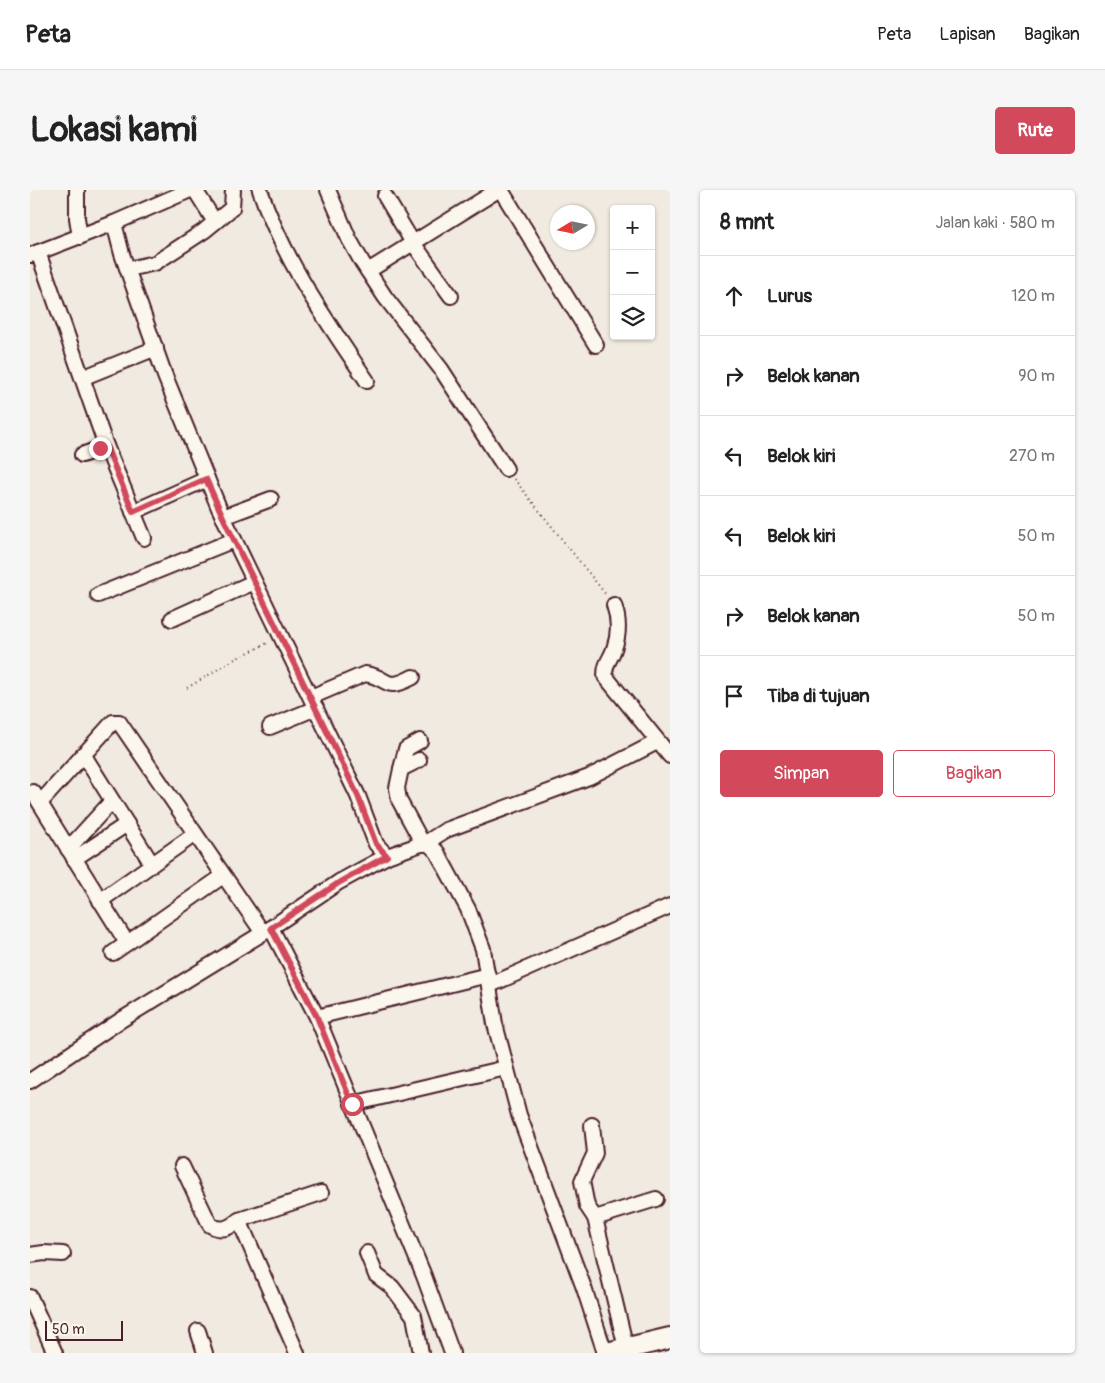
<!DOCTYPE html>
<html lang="id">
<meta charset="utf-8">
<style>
:root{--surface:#fff;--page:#f6f6f6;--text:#222;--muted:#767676;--line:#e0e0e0;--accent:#d1495b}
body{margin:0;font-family:Pangolin,sans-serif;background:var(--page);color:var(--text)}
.controls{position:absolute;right:15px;top:15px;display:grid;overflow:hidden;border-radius:5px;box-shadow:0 1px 4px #0004}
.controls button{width:45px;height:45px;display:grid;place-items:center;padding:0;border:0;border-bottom:1px solid var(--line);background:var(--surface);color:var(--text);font:25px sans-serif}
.compass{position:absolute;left:520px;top:15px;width:45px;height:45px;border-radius:50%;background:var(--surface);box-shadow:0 1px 4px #0004;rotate:260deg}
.scale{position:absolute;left:15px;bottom:12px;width:78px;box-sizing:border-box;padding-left:5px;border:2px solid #4a1f2b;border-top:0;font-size:14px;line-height:18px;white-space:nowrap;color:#4a1f2b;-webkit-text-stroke:4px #fbf7ec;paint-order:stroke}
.stop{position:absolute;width:15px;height:15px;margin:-11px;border:4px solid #d1495b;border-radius:50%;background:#fff}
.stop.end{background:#d1495b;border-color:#fff;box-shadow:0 1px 5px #0008}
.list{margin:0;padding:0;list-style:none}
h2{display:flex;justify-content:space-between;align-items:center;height:65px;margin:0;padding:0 20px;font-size:21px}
h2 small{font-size:16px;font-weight:400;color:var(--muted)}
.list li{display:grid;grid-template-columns:32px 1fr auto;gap:15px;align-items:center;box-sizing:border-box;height:80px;padding:0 20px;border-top:1px solid var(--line)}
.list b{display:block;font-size:19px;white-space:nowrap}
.list em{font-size:16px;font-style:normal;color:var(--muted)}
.actions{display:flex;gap:10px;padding:15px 20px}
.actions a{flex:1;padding:11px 0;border:1px solid var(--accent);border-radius:5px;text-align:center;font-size:18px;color:var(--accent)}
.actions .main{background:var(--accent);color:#fff}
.icon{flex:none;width:28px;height:28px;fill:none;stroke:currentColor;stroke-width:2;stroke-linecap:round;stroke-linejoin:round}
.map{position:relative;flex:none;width:640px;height:1163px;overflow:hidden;border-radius:5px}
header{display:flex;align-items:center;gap:30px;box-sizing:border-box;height:70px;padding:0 25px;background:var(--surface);border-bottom:1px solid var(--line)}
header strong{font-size:24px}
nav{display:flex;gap:28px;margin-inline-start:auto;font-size:18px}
.intro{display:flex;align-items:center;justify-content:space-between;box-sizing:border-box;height:120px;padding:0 30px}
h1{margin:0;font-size:35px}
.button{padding:12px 22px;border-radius:5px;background:var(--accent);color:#fff;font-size:18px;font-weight:700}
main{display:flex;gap:30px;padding:0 30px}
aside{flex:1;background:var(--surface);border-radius:5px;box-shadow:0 1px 4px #0004}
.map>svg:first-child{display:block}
</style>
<header>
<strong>Peta</strong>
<nav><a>Peta</a><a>Lapisan</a><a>Bagikan</a></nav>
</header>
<div class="intro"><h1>Lokasi kami</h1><a class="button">Rute</a></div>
<main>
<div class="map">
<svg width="640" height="1163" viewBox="0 0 640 1163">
<rect width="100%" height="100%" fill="#f0eae0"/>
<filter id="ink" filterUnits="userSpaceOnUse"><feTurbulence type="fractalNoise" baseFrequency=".02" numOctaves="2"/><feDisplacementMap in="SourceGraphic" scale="10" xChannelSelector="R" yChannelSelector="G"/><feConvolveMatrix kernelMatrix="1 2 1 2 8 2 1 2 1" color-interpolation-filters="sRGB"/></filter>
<g filter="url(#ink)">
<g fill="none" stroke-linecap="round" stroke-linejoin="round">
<g stroke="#4a1f2b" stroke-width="18">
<g id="minor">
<path d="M 47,0 L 47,28 L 50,47"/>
<path d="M 165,0 L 185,32"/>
<path d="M 230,0 C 254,71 296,130 337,191"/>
<path d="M 298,0 L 319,49 L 332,72 L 355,107 L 411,179 L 476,279"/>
<path d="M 471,0 L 566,155"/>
<path d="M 355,6 L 383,53 L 421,106"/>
<path d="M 84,33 L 92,64 L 135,186 L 189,318 L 328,606 L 346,654 L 357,666 L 397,652 L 407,662 L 438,719 L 453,759 L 465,834 L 489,925 L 554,1098 L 575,1163"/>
<path d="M 8,62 L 76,256 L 52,265"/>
<path d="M 1,65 L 84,33 L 160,0"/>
<path d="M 98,79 L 125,73 L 174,41 L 202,18 L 203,0"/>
<path d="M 338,81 L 468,0"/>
<path d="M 52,188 L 126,158"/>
<path d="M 76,256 L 114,348"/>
<path d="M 103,322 L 177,289"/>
<path d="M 193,327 L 241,309"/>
<path d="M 68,405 L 204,350"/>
<path d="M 584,415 C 589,429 589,445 584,459 C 580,471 575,472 575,486 L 640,566"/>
<path d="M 142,429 L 224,392"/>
<path d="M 281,507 L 335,484 C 360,487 353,503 383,487"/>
<path d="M 240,537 L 286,518"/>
<path d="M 53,564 L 122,674"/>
<path d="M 389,570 L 371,579 L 367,598 L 369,610 L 393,654"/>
<path d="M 371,579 L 376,559 L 390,551"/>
<path d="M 3,602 L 97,753"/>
<path d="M 10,613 L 83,532 L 89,532 L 233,743 L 309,692 L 357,666"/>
<path d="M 397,652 L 416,640 L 559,587 L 627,552"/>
<path d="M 38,659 L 82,611"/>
<path d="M 44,669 L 97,634"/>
<path d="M 70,711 L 165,644"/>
<path d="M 241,738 L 287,827 L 394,1086 L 422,1163"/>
<path d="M 83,763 L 193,686"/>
<path d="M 460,795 L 640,716"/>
<path d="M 287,827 L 458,785"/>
<path d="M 0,891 L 91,830 L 233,743"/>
<path d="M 322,914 L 476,878"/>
<path d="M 562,935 L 565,963 L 552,991 L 557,1016 L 565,1028"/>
<path d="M 152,976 L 180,1035 C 192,1042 199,1038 209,1030 L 267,1163"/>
<path d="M 209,1030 L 291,1003"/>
<path d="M 337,1063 L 346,1085 L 362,1097 L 384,1126 L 391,1163"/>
<path d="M 0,1065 L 14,1063 L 33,1064"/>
<path d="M 0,1107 L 25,1163"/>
<path d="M 168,1141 L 175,1163"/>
<path d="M 596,1158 L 565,1028 L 626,1009"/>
</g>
</g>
<g stroke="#4a1f2b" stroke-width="24">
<path id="highway" d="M 577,1163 L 640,1148"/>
</g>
<g stroke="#4a1f2b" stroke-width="2" stroke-dasharray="1 4" stroke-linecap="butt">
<path d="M 484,289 L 577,406"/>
<path d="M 157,498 L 205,469 L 240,452"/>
</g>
<use href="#minor" stroke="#fbf7ec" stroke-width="14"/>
<use href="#highway" stroke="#fbf7ec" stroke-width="20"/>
</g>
</g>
<g fill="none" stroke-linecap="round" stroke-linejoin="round" filter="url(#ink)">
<path stroke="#d1495b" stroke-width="6" d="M 70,258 L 76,256 L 103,322 L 176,289 L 193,327 L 328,606 L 346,654 L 357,666 L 310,692 L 241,738 L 287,827 L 322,914"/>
</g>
</svg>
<div class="controls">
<button>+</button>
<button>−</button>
<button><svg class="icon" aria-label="layers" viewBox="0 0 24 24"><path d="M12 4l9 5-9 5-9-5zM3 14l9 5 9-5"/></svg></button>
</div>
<svg class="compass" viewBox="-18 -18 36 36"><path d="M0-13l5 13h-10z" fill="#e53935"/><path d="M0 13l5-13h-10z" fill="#767676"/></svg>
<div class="scale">50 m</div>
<div class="stop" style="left:322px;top:914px"></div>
<div class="stop end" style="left:70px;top:258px"></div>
</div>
<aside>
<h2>8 mnt<small>Jalan kaki · 580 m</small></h2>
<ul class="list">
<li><svg class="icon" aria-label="ahead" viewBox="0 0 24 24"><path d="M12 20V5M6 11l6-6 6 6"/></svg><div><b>Lurus</b></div><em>120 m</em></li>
<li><svg class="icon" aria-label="right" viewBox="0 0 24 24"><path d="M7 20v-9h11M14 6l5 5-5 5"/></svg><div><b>Belok kanan</b></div><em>90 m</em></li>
<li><svg class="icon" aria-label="left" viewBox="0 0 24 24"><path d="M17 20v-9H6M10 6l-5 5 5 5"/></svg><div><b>Belok kiri</b></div><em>270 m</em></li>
<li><svg class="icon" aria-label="left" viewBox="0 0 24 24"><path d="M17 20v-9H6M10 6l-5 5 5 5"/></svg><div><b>Belok kiri</b></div><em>50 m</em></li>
<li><svg class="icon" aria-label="right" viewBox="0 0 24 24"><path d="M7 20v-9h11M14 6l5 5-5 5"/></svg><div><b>Belok kanan</b></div><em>50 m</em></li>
<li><svg class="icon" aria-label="arrive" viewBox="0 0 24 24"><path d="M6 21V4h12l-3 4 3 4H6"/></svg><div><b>Tiba di tujuan</b></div></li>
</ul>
<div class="actions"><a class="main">Simpan</a><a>Bagikan</a></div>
</aside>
</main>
